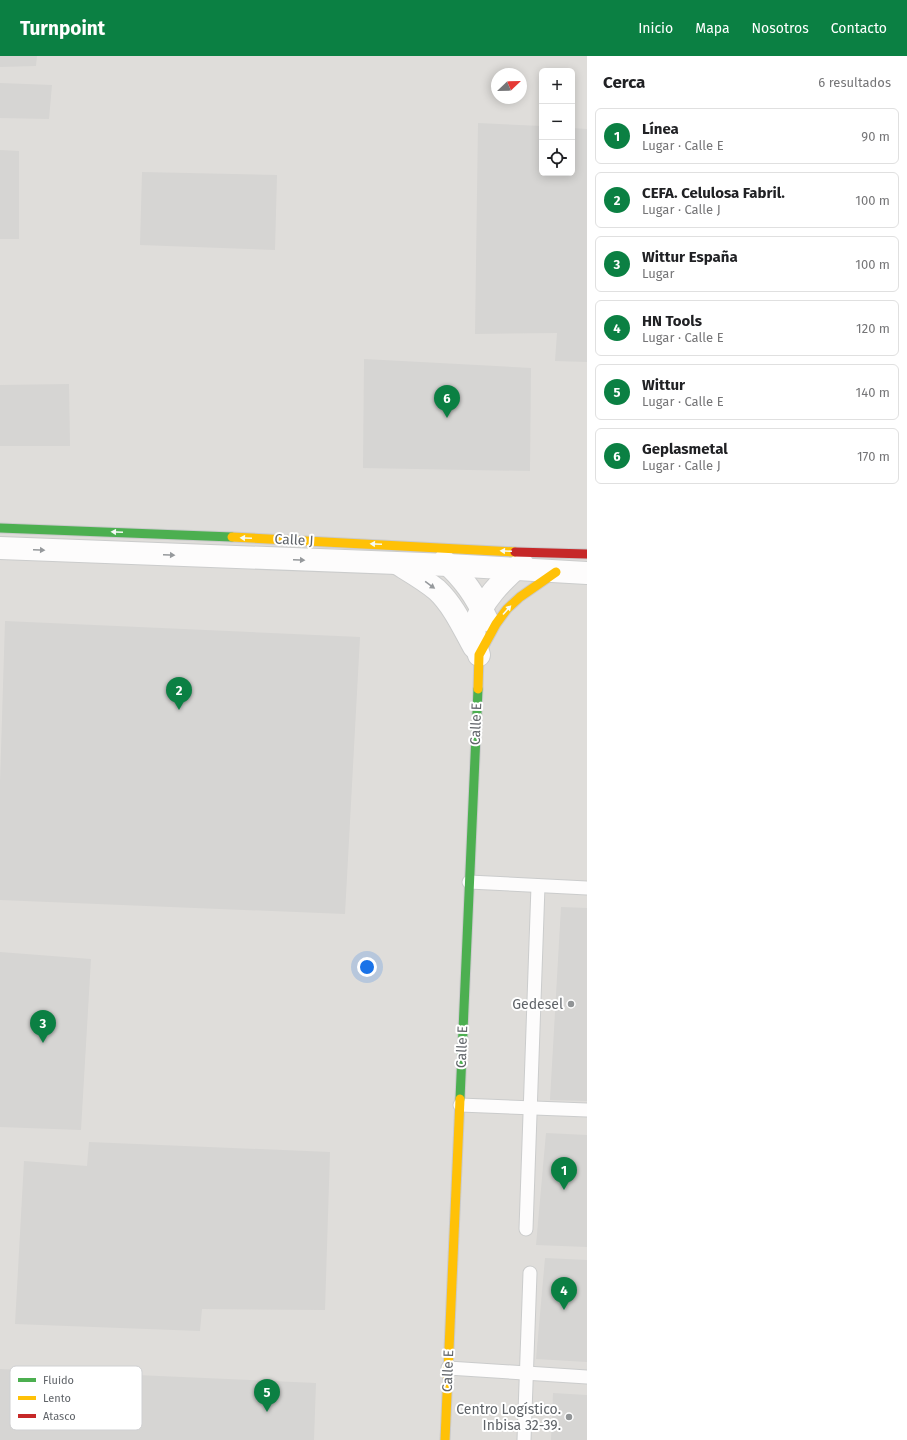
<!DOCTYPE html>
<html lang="es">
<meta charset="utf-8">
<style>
:root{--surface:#fff;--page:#f6f6f6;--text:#202124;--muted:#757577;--line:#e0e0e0;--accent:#0b8043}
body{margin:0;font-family:"Fira Sans",sans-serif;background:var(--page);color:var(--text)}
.controls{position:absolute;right:12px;top:12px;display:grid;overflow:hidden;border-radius:6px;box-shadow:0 2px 10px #0003}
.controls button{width:36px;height:36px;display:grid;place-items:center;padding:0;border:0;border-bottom:1px solid var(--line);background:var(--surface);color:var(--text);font:20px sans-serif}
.compass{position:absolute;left:491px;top:12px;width:36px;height:36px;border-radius:50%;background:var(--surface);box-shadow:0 2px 10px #0003;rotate:67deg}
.you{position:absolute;left:367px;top:911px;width:14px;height:14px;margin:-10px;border:3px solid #fff;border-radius:50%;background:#1a73e8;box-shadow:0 0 0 6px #1a73e833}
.badge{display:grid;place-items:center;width:26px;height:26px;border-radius:50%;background:var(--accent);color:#fff;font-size:13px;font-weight:700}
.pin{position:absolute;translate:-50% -33px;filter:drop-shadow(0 1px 2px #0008)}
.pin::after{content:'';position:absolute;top:21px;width:14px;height:12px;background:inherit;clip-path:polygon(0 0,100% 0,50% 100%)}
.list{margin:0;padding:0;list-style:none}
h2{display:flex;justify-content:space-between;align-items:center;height:52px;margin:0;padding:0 16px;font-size:17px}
h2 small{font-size:13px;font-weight:400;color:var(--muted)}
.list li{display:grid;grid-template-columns:26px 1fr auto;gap:12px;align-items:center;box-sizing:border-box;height:56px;margin:0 8px 8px;padding:0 8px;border:1px solid var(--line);border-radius:6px}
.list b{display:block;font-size:15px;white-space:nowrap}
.list p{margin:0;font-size:13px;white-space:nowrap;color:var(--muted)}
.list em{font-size:13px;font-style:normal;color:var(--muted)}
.icon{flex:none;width:22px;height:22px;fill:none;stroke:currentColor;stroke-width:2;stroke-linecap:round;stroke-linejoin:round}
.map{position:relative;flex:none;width:587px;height:1384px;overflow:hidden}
header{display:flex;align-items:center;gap:24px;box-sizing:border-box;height:56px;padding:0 20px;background:var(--accent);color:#fff}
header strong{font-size:19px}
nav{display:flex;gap:22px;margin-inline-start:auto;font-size:14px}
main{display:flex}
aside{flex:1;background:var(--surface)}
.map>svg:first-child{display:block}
</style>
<header>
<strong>Turnpoint</strong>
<nav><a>Inicio</a><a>Mapa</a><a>Nosotros</a><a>Contacto</a></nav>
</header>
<main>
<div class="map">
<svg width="587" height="1384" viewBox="0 0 587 1384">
<rect width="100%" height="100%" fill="#efeeea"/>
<path fill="#dfddda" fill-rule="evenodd" d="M 0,0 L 587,0 L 587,1384 L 0,1384 ZM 542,15 L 572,15 L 572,117 L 542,117 ZM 497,18 L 521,18 L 521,42 L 497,42 Z"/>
<g fill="#d6d5d3">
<path d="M 0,0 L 37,0 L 36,10 L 0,11 Z"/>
<path d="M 0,27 L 52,29 L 49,63 L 0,62 Z"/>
<path d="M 478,67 L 542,70 L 542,117 L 572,117 L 572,72 L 587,73 L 587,306 L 555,305 L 557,277 L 475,278 Z"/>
<path d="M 0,94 L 19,95 L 19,183 L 0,183 Z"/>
<path d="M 142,116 L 277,119 L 275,194 L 140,189 Z"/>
<path d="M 364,303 L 531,312 L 530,415 L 363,412 Z"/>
<path d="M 69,328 L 70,390 L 0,390 L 0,329 Z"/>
<path d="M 5,565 L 360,581 L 345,858 L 0,844 L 0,727 Z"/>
<path d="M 561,851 L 587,852 L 587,1045 L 550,1044 Z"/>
<path d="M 0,896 L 91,903 L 81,1074 L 0,1071 Z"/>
<path d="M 546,1077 L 587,1079 L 587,1191 L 536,1189 Z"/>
<path d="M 89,1086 L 330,1096 L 325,1254 L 202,1253 L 200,1275 L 15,1268 L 24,1105 L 87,1110 Z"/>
<path d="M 545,1202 L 587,1204 L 587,1306 L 536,1303 Z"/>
<path d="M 0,1313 L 316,1327 L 314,1384 L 0,1384 Z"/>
<path d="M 553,1337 L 587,1339 L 587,1384 L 551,1384 Z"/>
</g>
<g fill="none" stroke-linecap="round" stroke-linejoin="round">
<g stroke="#cbcccc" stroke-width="15">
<g id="lane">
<path d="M 469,826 L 587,832"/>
<path d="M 460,1049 L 587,1054"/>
<path d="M 526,1173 L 538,830"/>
<path d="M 448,1312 L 587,1321"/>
<path d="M 524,1384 L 530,1217"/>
</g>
</g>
<g stroke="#cbcccc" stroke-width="24">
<g id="street">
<path d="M 0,492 L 449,509 L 587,517"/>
<path d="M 444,505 C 464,522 476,541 487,564"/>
<path d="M 398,508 C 411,516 425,524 437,534 C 453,549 463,571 474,591"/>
<path d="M 479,599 C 476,590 473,581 475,571 C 479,546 504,523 522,507"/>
</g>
</g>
<g stroke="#cacacb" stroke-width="11">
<g id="fast">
<path d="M 0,472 L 232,481"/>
<path d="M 460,1043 L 478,633"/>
</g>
</g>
<g stroke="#cacacb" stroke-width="11">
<g id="slow">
<path d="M 232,481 L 515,496"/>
<path d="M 478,633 L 479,599 L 496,568 L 507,553 L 520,541 L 556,516"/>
<path d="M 445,1384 L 460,1043"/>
</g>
</g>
<g stroke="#cacacb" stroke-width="11">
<path id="jam" d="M 515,496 L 587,498"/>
</g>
<use href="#lane" stroke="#fdfcfc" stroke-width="13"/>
<use href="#street" stroke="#fdfcfc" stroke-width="22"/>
<use href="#fast" stroke="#4caf50" stroke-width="9"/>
<use href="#slow" stroke="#ffc107" stroke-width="9"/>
<use href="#jam" stroke="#c62828" stroke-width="9"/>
</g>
<defs><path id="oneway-solid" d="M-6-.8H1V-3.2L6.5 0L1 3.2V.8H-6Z"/></defs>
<g fill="#f6fbf6">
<use href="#oneway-solid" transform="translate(117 476) rotate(-178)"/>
<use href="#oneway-solid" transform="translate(246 482) rotate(-177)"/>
<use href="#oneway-solid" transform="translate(376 488) rotate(-177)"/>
<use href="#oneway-solid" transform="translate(506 495) rotate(-177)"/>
<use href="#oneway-solid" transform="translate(507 554) rotate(-48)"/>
</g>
<g fill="#96999c">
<use href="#oneway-solid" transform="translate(39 494) rotate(2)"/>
<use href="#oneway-solid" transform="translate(169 499) rotate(2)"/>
<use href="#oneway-solid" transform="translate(299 504) rotate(2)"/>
<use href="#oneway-solid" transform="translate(430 529) rotate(36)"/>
</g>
<g fill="#919496" stroke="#fff" stroke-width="1.5">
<circle cx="571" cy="948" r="4"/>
<circle cx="569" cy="1361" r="4"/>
</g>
<g text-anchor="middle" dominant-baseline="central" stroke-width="4" stroke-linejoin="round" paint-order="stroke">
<g font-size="14" fill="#5f6368" stroke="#fff">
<text transform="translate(294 484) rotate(3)">Calle J</text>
<text transform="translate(476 668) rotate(-88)">Calle E</text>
<text transform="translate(462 991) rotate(-88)">Calle E</text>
<text transform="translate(448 1315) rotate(-88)">Calle E</text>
</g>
<g font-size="14" fill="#5f6368" stroke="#fff" text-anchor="end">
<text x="563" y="948">Gedesel</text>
<text x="561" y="1353">Centro Logístico.<tspan x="561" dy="16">Inbisa 32-39.</tspan></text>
</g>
</g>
<rect x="10" y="1310" width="132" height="64" rx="6" fill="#fff" stroke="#cfd0d2" stroke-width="1"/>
<rect x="18" y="1322" width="18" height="4" fill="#4caf50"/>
<rect x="18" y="1340" width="18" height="4" fill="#ffc107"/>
<rect x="18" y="1358" width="18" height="4" fill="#c62828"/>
<g font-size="11" fill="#5f6368">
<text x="43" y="1328">Fluido</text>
<text x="43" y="1346">Lento</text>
<text x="43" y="1364">Atasco</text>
</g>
</svg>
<div class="controls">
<button>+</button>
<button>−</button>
<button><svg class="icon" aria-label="locate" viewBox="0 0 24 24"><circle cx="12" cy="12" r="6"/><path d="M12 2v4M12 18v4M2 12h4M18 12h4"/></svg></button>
</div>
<svg class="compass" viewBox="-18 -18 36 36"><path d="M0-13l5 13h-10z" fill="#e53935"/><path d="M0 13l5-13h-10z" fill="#757577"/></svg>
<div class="you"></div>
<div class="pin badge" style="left:564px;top:1134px">1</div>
<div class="pin badge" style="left:179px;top:654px">2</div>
<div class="pin badge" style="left:43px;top:987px">3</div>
<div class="pin badge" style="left:564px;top:1254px">4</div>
<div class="pin badge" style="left:267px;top:1356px">5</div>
<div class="pin badge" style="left:447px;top:362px">6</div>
</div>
<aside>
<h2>Cerca<small>6 resultados</small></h2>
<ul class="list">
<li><span class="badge">1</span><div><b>Línea</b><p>Lugar · Calle E</p></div><em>90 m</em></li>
<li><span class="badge">2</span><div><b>CEFA. Celulosa Fabril.</b><p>Lugar · Calle J</p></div><em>100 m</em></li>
<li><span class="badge">3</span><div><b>Wittur España</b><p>Lugar</p></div><em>100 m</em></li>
<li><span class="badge">4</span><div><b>HN Tools</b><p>Lugar · Calle E</p></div><em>120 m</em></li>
<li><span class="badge">5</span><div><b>Wittur</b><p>Lugar · Calle E</p></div><em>140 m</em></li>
<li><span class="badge">6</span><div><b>Geplasmetal</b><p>Lugar · Calle J</p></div><em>170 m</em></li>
</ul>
</aside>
</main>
